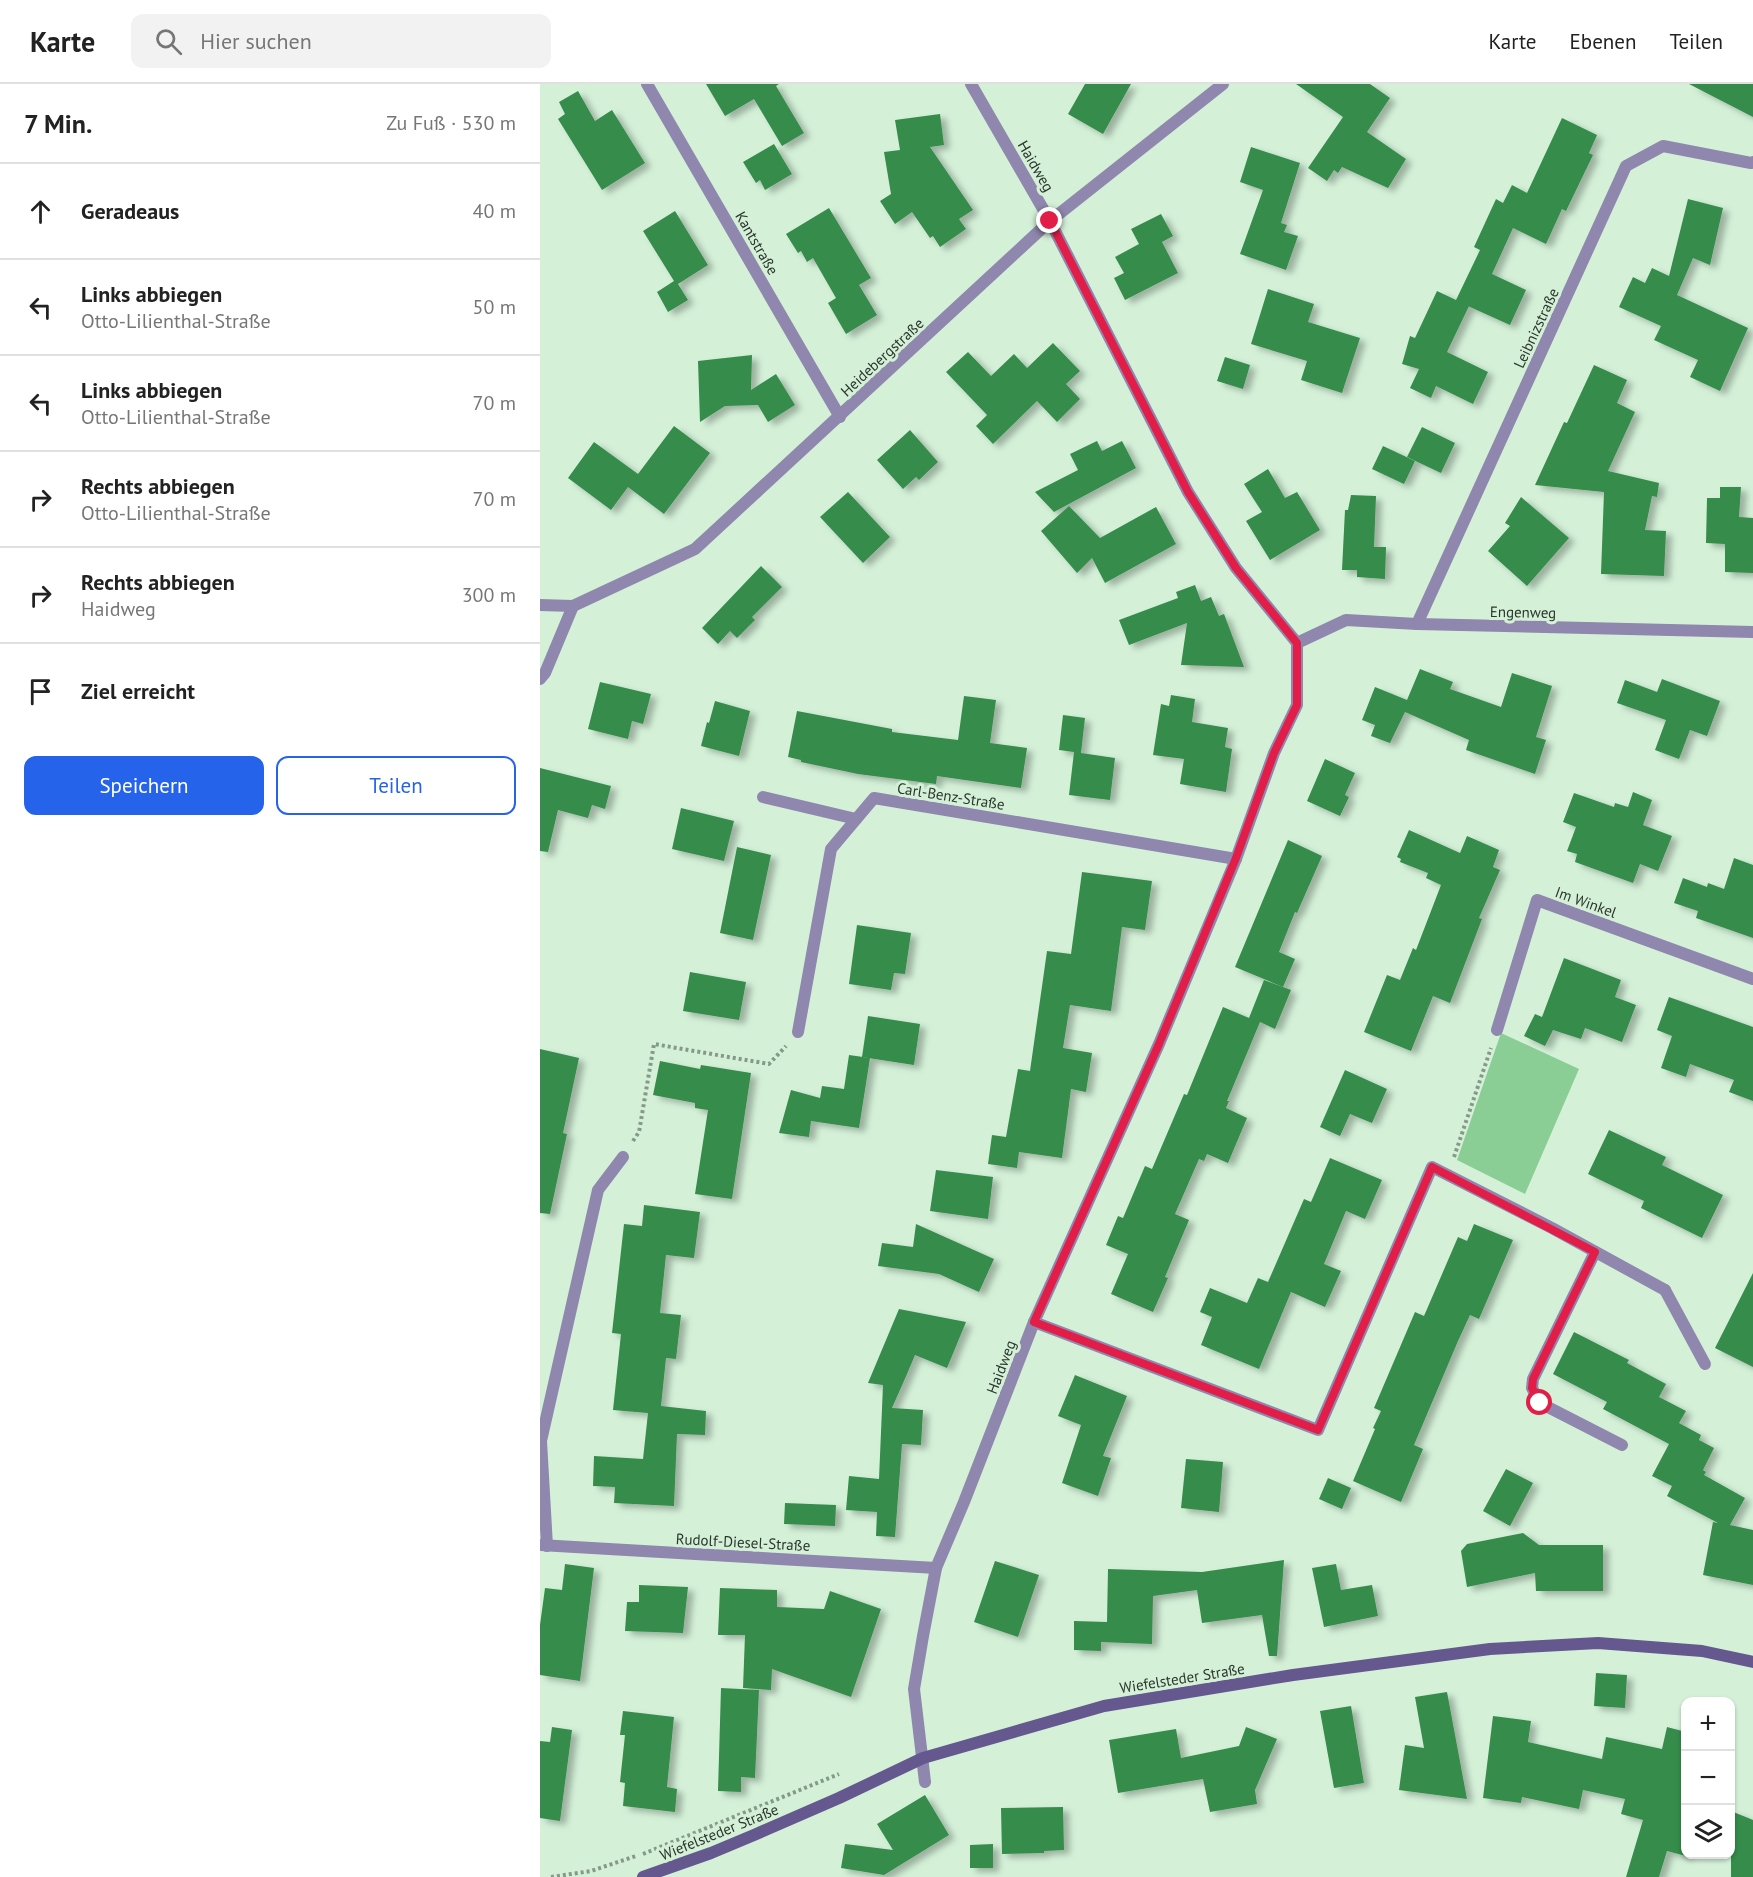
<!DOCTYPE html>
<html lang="de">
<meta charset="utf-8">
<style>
:root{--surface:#fff;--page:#f2f2f2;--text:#222;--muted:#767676;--line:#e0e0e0;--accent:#2563eb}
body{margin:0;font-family:"PT Sans",sans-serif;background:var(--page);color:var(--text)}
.controls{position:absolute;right:18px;bottom:18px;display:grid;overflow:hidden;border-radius:12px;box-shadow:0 2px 4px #0004}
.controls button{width:54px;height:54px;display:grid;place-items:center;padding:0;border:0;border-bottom:2px solid var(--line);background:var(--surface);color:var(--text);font:30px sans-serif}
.stop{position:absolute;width:18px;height:18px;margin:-14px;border:4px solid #e11d48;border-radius:50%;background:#fff}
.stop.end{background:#e11d48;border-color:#fff;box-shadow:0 2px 6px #0008}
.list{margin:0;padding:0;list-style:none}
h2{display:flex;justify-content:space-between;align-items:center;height:78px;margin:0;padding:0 24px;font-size:26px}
h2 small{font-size:20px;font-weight:400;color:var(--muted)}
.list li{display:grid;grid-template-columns:39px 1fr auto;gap:18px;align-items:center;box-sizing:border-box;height:96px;padding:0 24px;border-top:2px solid var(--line)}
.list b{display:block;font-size:22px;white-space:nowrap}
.list p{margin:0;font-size:20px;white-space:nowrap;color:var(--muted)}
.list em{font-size:20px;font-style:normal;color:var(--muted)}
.actions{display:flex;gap:12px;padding:18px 24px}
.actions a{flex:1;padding:14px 0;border:2px solid var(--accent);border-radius:12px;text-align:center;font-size:21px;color:var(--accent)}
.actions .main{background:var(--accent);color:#fff}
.icon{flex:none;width:33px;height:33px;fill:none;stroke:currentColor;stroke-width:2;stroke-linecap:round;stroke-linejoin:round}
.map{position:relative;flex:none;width:1213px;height:1793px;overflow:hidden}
header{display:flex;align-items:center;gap:36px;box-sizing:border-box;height:84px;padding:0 30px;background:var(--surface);border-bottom:2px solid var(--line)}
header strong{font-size:28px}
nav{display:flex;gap:33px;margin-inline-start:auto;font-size:21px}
.search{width:420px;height:54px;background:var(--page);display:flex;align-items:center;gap:15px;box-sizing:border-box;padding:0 21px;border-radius:12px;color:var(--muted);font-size:22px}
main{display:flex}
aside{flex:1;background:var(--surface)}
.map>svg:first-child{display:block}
</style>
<header>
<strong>Karte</strong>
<div class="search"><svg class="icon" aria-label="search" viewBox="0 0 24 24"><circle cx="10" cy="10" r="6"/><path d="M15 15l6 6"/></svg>Hier suchen</div>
<nav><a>Karte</a><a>Ebenen</a><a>Teilen</a></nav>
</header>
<main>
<aside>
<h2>7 Min.<small>Zu Fuß · 530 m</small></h2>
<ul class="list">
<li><svg class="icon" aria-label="ahead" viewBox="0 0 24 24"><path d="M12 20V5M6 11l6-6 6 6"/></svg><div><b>Geradeaus</b></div><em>40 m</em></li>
<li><svg class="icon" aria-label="left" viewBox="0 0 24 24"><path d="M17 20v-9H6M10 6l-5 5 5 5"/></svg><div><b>Links abbiegen</b><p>Otto-Lilienthal-Straße</p></div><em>50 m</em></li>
<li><svg class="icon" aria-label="left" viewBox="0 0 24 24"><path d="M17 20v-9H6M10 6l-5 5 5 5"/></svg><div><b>Links abbiegen</b><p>Otto-Lilienthal-Straße</p></div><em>70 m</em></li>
<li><svg class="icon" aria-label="right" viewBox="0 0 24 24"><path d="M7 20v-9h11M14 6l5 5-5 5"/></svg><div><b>Rechts abbiegen</b><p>Otto-Lilienthal-Straße</p></div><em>70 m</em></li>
<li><svg class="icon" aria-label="right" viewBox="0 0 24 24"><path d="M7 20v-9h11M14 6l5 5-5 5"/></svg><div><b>Rechts abbiegen</b><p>Haidweg</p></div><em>300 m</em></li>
<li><svg class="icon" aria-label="arrive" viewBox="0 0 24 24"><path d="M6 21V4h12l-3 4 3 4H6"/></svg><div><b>Ziel erreicht</b></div></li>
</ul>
<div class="actions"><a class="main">Speichern</a><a>Teilen</a></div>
</aside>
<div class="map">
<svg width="1213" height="1793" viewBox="0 0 1213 1793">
<defs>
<filter id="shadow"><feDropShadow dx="6" dy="4" stdDeviation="3" flood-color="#0004"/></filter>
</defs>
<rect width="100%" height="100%" fill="#d4f1d8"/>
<path fill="#8ace96" d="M 961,949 L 1039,985 L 985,1110 L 917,1076 Z"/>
<g fill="#358c4b" filter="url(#shadow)">
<path d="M 166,0 L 239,0 L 236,2 L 264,49 L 242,62 L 214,15 L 185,32 Z"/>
<path d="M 545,0 L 591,0 L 563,50 L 528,30 Z"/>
<path d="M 756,0 L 830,0 L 850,14 L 827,48 L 866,75 L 848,104 L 802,83 L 798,89 L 794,86 L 787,97 L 768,84 L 803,33 Z"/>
<path d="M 1149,0 L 1213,0 L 1213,33 Z"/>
<path d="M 38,7 L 55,37 L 72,26 L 105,79 L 62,106 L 18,35 L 25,30 L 19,18 Z"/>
<path d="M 400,30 L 404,61 L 390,63 L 433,126 L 419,135 L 426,145 L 400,163 L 393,152 L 390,154 L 372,128 L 355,140 L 340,117 L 351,110 L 344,68 L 360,66 L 355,36 Z"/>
<path d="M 1022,34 L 1057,51 L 1049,69 L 1053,71 L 1026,127 L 1022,125 L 1006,160 L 973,144 L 952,190 L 986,206 L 970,241 L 919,218 L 929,222 L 907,268 L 948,288 L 933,320 L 896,302 L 891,314 L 870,304 L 879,285 L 862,280 L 870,252 L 875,254 L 897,207 L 916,216 L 940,166 L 934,163 L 956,115 L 963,119 L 972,101 L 987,109 Z"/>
<path d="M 234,60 L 252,90 L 225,106 L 220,96 L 216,99 L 203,78 Z"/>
<path d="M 711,63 L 760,79 L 741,139 L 747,141 L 744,148 L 758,152 L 746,186 L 700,170 L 723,106 L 700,98 Z"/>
<path d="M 1148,115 L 1183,124 L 1170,181 L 1153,174 L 1137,211 L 1208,244 L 1180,307 L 1150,293 L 1158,276 L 1114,256 L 1121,242 L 1079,223 L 1093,193 L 1105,199 L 1112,184 L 1129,192 Z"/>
<path d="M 289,124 L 331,194 L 319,201 L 337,231 L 306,250 L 288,219 L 296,214 L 273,174 L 267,178 L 261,167 L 258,169 L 246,150 Z"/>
<path d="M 135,127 L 168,181 L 138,200 L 148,216 L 128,228 L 117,208 L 134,197 L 103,147 Z"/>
<path d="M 621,130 L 633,152 L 622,158 L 638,189 L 585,216 L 574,194 L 584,189 L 575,173 L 599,160 L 591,145 Z"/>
<path d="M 728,205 L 774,220 L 768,238 L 820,254 L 802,309 L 761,296 L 767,277 L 711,260 Z"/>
<path d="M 513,259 L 540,287 L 526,300 L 540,315 L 517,338 L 497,317 L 453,360 L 436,342 L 447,331 L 406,288 L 428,268 L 451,292 L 474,270 L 487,284 Z"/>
<path d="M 212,271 L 211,306 L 236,290 L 255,321 L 228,338 L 218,321 L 185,322 L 160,338 L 158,277 Z"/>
<path d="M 685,273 L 710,281 L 703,305 L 677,297 Z"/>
<path d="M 1054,281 L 1087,296 L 1077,319 L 1095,328 L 1068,387 L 1119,399 L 1117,413 L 1112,412 L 1105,446 L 1126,447 L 1124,492 L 1061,490 L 1064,408 L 995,401 L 1024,338 L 1027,339 Z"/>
<path d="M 134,342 L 170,369 L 124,430 L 88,403 L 71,426 L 28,394 L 54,358 L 98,390 Z"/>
<path d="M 882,343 L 915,359 L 901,389 L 867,373 Z"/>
<path d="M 370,346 L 398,378 L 379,396 L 376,393 L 363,405 L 337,376 Z"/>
<path d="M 557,357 L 562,367 L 582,357 L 596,384 L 514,428 L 495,408 L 538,386 L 530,370 Z"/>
<path d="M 843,362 L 875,377 L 864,400 L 832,385 Z"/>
<path d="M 728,385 L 745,414 L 757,408 L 780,446 L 730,476 L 706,437 L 722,428 L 704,400 Z"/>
<path d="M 1180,403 L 1201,403 L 1199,433 L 1213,434 L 1213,489 L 1185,488 L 1185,460 L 1166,459 L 1167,414 L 1180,414 Z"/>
<path d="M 308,408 L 350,453 L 323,479 L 280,433 Z"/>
<path d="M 811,411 L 836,412 L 834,463 L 846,463 L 845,495 L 817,493 L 817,486 L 802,486 L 805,426 L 808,426 Z"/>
<path d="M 981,413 L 1029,454 L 987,502 L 948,467 L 970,442 L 965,439 Z"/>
<path d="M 529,422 L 560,454 L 616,423 L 636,460 L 565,499 L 552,474 L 537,489 L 501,447 Z"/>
<path d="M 221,482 L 242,503 L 212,533 L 215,536 L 197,554 L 190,547 L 178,560 L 162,544 Z"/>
<path d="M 655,501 L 661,517 L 671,513 L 679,532 L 684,530 L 704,583 L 641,581 L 647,539 L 589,561 L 579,536 L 638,514 L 636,508 Z"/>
<path d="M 880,585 L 913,598 L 910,605 L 961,623 L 972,589 L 1012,602 L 996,653 L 1006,656 L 995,690 L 926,666 L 929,656 L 865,628 L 850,659 L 831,652 L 835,641 L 822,636 L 835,603 L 867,616 Z"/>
<path d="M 1122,595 L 1180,617 L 1167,652 L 1150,646 L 1139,675 L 1115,666 L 1126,636 L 1077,619 L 1085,596 L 1117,608 Z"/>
<path d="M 60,598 L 111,610 L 103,640 L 92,637 L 88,655 L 48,645 Z"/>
<path d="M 631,611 L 655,615 L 652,638 L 688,644 L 685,663 L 692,665 L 686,708 L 640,700 L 644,675 L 613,671 L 621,620 L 629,622 Z"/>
<path d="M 424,612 L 456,616 L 450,659 L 487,664 L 481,704 L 397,692 L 396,700 L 318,690 L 261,678 L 261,676 L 248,673 L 257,627 L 352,645 L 352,648 L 418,656 Z"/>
<path d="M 175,617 L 210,627 L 199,672 L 161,662 L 167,638 L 169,639 Z"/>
<path d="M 523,631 L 545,634 L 541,669 L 575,674 L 570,716 L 529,711 L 534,668 L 519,666 Z"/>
<path d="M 785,675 L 815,689 L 805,711 L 809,713 L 800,732 L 767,717 Z"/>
<path d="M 0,684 L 71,702 L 65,725 L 52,721 L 48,734 L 18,726 L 8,768 L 0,767 Z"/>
<path d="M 1093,708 L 1112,716 L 1103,741 L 1132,752 L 1118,787 L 1100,780 L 1093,799 L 1035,778 L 1037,770 L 1027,767 L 1036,743 L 1023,738 L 1034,709 L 1074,723 L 1075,719 L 1088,723 Z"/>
<path d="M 141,724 L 194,737 L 184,777 L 132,765 Z"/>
<path d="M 869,746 L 920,769 L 927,752 L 959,766 L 953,783 L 960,786 L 939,834 L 942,835 L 910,919 L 893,912 L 871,967 L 824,948 L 847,891 L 860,896 L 873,864 L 876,866 L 901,801 L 886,794 L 888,789 L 860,778 L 861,775 L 857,773 Z"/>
<path d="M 748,756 L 782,772 L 757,829 L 755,828 L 739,868 L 755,875 L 743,903 L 695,883 Z"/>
<path d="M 197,763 L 231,771 L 213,856 L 180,849 Z"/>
<path d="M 1194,774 L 1213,781 L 1213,854 L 1156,834 L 1158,827 L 1134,819 L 1143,794 L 1167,803 L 1168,799 L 1184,805 Z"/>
<path d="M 542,788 L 612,797 L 605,846 L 582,843 L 571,927 L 530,921 L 523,964 L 552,969 L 546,1008 L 531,1005 L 522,1074 L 479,1068 L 477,1084 L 448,1080 L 452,1051 L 466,1053 L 478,985 L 490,987 L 507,867 L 531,870 Z"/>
<path d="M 317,841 L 371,849 L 365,890 L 354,889 L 351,906 L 309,900 Z"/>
<path d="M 1024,874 L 1081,896 L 1075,913 L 1096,921 L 1082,958 L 1045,944 L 1041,955 L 1013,946 L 1005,962 L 984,952 L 995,930 L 1002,933 Z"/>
<path d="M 150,888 L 206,898 L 199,936 L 143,927 Z"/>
<path d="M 724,896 L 751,906 L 735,945 L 720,938 L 687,1017 L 689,1017 L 686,1024 L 707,1034 L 688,1079 L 667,1070 L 664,1077 L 659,1075 L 635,1130 L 649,1136 L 625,1193 L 628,1194 L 613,1228 L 571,1210 L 588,1170 L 566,1161 L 578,1132 L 583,1134 L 605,1082 L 612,1085 L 644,1010 L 647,1011 L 683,923 L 709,934 Z"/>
<path d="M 1129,913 L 1213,943 L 1213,1017 L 1189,1008 L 1194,996 L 1150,980 L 1146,993 L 1121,984 L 1132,952 L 1117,946 Z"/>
<path d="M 328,932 L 380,940 L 374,981 L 322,973 Z"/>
<path d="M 0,965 L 39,974 L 23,1049 L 27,1050 L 10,1130 L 0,1129 Z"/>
<path d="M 309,971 L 330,974 L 319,1044 L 271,1037 L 269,1053 L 239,1049 L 251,1006 L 280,1014 L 282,1002 L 304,1005 Z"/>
<path d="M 120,977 L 160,985 L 161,981 L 211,989 L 192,1115 L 155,1110 L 168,1026 L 155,1024 L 155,1019 L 113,1011 Z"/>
<path d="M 805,986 L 847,1005 L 832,1039 L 810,1030 L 800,1052 L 780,1043 Z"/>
<path d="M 1069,1046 L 1126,1073 L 1122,1081 L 1183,1111 L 1162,1154 L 1101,1124 L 1104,1117 L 1048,1090 Z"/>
<path d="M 790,1074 L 842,1096 L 825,1135 L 806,1127 L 784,1180 L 801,1187 L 785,1223 L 751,1208 L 719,1285 L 661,1261 L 672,1233 L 660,1228 L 670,1204 L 707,1219 L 718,1194 L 728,1198 L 764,1115 L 771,1118 Z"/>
<path d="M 396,1086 L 453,1093 L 448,1135 L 390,1127 Z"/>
<path d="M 104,1121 L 160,1128 L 154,1174 L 126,1171 L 120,1229 L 141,1231 L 136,1275 L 126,1274 L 121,1322 L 166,1327 L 165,1351 L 137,1350 L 134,1422 L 74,1419 L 75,1403 L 53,1402 L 54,1372 L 103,1375 L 108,1329 L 73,1326 L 81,1250 L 72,1249 L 84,1140 L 102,1142 Z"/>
<path d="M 376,1140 L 454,1175 L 439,1208 L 399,1190 L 338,1182 L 342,1159 L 373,1163 Z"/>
<path d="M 934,1140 L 973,1156 L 939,1235 L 930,1231 L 918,1257 L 874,1361 L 883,1365 L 861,1418 L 813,1397 L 835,1345 L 833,1344 L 841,1327 L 834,1324 L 875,1228 L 884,1232 L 918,1153 L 927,1157 Z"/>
<path d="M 1213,1189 L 1213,1283 L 1175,1264 Z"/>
<path d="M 359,1225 L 426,1238 L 407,1284 L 375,1271 L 367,1290 L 352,1324 L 383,1326 L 381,1361 L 362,1360 L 355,1453 L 336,1452 L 337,1428 L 306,1426 L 309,1392 L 339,1395 L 343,1301 L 328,1299 Z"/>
<path d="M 1034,1248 L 1089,1276 L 1087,1279 L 1126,1300 L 1119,1313 L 1146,1327 L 1139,1339 L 1161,1351 L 1159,1356 L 1174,1364 L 1163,1386 L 1166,1388 L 1164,1391 L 1205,1414 L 1190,1441 L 1213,1446 L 1213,1501 L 1163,1491 L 1173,1438 L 1178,1439 L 1127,1412 L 1132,1402 L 1112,1392 L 1129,1360 L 1063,1325 L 1067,1318 L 1013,1290 Z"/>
<path d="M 535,1291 L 587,1312 L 563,1372 L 571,1374 L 558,1412 L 522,1399 L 541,1341 L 518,1332 Z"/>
<path d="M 646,1375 L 683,1378 L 679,1428 L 641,1424 Z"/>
<path d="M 966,1385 L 993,1399 L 970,1442 L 943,1427 Z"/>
<path d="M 788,1394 L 811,1404 L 802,1425 L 779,1415 Z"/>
<path d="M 245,1419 L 296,1421 L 295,1442 L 244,1440 Z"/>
<path d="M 983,1449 L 999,1461 L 1063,1461 L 1063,1507 L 996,1507 L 995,1489 L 927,1503 L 921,1467 L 927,1460 Z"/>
<path d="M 744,1476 L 737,1572 L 729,1572 L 722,1531 L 662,1539 L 657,1506 L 613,1512 L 612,1560 L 561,1558 L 561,1567 L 534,1566 L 534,1537 L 567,1538 L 568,1485 L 662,1488 Z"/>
<path d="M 455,1477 L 499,1491 L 478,1553 L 434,1538 Z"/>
<path d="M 25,1480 L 54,1484 L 40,1597 L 0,1591 L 0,1541 L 5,1504 L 22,1506 Z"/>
<path d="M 796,1480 L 801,1506 L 832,1501 L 838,1532 L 784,1543 L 772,1484 Z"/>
<path d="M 99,1501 L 148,1503 L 143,1549 L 85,1547 L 87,1518 L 99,1518 Z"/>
<path d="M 180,1504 L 237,1506 L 237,1523 L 284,1525 L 290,1507 L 341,1525 L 311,1613 L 232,1585 L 231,1606 L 203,1604 L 205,1551 L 178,1551 Z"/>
<path d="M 1056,1589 L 1087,1591 L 1085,1624 L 1054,1622 Z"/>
<path d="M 181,1604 L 219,1606 L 215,1694 L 201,1693 L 201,1708 L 178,1707 Z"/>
<path d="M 907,1608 L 927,1715 L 859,1706 L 865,1661 L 884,1664 L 875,1613 Z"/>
<path d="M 811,1622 L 824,1699 L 794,1704 L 780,1627 Z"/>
<path d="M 83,1627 L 134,1633 L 127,1703 L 137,1705 L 135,1728 L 83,1722 L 85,1699 L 80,1698 L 85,1651 L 80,1651 Z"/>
<path d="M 953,1632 L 991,1637 L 988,1658 L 1062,1675 L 1066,1653 L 1122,1665 L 1127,1643 L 1146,1648 L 1146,1772 L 1127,1767 L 1119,1793 L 1086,1793 L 1103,1736 L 1081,1730 L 1085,1715 L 1043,1706 L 1039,1725 L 982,1713 L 981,1719 L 943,1714 Z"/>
<path d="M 12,1643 L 32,1646 L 20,1737 L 0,1734 L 0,1657 L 10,1658 Z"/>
<path d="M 706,1643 L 737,1655 L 715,1706 L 717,1720 L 670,1728 L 663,1695 L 578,1709 L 569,1656 L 636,1645 L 641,1674 L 699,1662 Z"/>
<path d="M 385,1711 L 409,1751 L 344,1791 L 301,1784 L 305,1760 L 353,1766 L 337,1740 Z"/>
<path d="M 523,1723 L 524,1766 L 504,1767 L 504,1769 L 462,1770 L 461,1724 Z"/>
<path d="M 1191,1727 L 1213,1736 L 1213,1793 L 1191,1793 Z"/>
<path d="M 453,1760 L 453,1784 L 430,1784 L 430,1761 Z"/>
</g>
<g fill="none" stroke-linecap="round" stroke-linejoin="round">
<g stroke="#859988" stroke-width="4" stroke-dasharray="3 3" stroke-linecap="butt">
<path d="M 93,1057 L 99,1048 L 114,960 L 229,980 L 246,962"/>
<path d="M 914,1073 L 951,964"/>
<path d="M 103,1770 L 299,1690"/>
<path d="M 11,1793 L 51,1787 L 96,1772"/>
</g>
<g stroke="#8f87ad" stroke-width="12">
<path d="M 223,713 L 316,735"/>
<path d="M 1055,1168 L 993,1295 L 992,1304 L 1000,1319 L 1082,1361"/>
<path d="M 1125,1206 L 1165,1280"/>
</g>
<g stroke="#8f87ad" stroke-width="12">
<path d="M 107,0 L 300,333"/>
<path d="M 0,521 L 33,522 L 155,465 L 510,137 L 683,0"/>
<path d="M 877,540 L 1086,82 L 1123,62 L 1211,79 L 1213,78"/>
<path d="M 757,559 L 806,536 L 877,540 L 1213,548"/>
<path d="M 0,595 L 5,589 L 33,522"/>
<path d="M 957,946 L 997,816 L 1213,895"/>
<path d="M 258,948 L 291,765 L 334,714 L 696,775"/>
<path d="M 494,1238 L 778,1346 L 892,1083 L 1012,1144 L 1125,1206"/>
<path d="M 0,1461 L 396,1484"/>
<path d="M 7,1462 L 1,1357 L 58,1106 L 83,1073"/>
<path d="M 385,1698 L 374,1605 L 383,1552 L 396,1484 L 424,1418 L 494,1238 L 619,960 L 696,775 L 734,669 L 757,621 L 757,559 L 696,484 L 648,408 L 510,137 L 431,0"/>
</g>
<path stroke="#65588f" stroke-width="12" d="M 103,1793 L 171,1769 L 214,1751 L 299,1714 L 383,1674 L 564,1622 L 753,1591 L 950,1565 L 1058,1559 L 1162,1567 L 1213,1578"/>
</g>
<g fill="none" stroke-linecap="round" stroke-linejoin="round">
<path stroke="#e11d48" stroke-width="8" d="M 510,137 L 648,408 L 696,484 L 757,559 L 757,621 L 734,669 L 696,774 L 619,960 L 494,1238 L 778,1346 L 892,1083 L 1055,1168 L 993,1295 L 992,1304 L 1000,1319"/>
</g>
<g text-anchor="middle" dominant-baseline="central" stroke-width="6" stroke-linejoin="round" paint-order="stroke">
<g font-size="15" fill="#2b362d" stroke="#d4f1d8">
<text transform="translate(496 82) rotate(60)">Haidweg</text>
<text transform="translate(217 159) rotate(60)">Kantstraße</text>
<text transform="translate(996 244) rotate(-65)">Leibnizstraße</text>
<text transform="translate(342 273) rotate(-43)">Heidebergstraße</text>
<text transform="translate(983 528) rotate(1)">Engenweg</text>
<text transform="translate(411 712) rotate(9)">Carl-Benz-Straße</text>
<text transform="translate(1046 818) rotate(20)">Im Winkel</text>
<text transform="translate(461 1283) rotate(-69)">Haidweg</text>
<text transform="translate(203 1458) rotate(3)">Rudolf-Diesel-Straße</text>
<text transform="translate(642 1594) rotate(-9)">Wiefelsteder Straße</text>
<text transform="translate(179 1748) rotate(-22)">Wiefelsteder Straße</text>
</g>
</g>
</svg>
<div class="controls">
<button>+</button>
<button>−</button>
<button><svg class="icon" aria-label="layers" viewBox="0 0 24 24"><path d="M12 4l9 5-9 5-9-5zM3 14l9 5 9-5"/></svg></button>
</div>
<div class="stop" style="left:1000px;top:1319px"></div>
<div class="stop end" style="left:510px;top:137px"></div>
</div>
</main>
